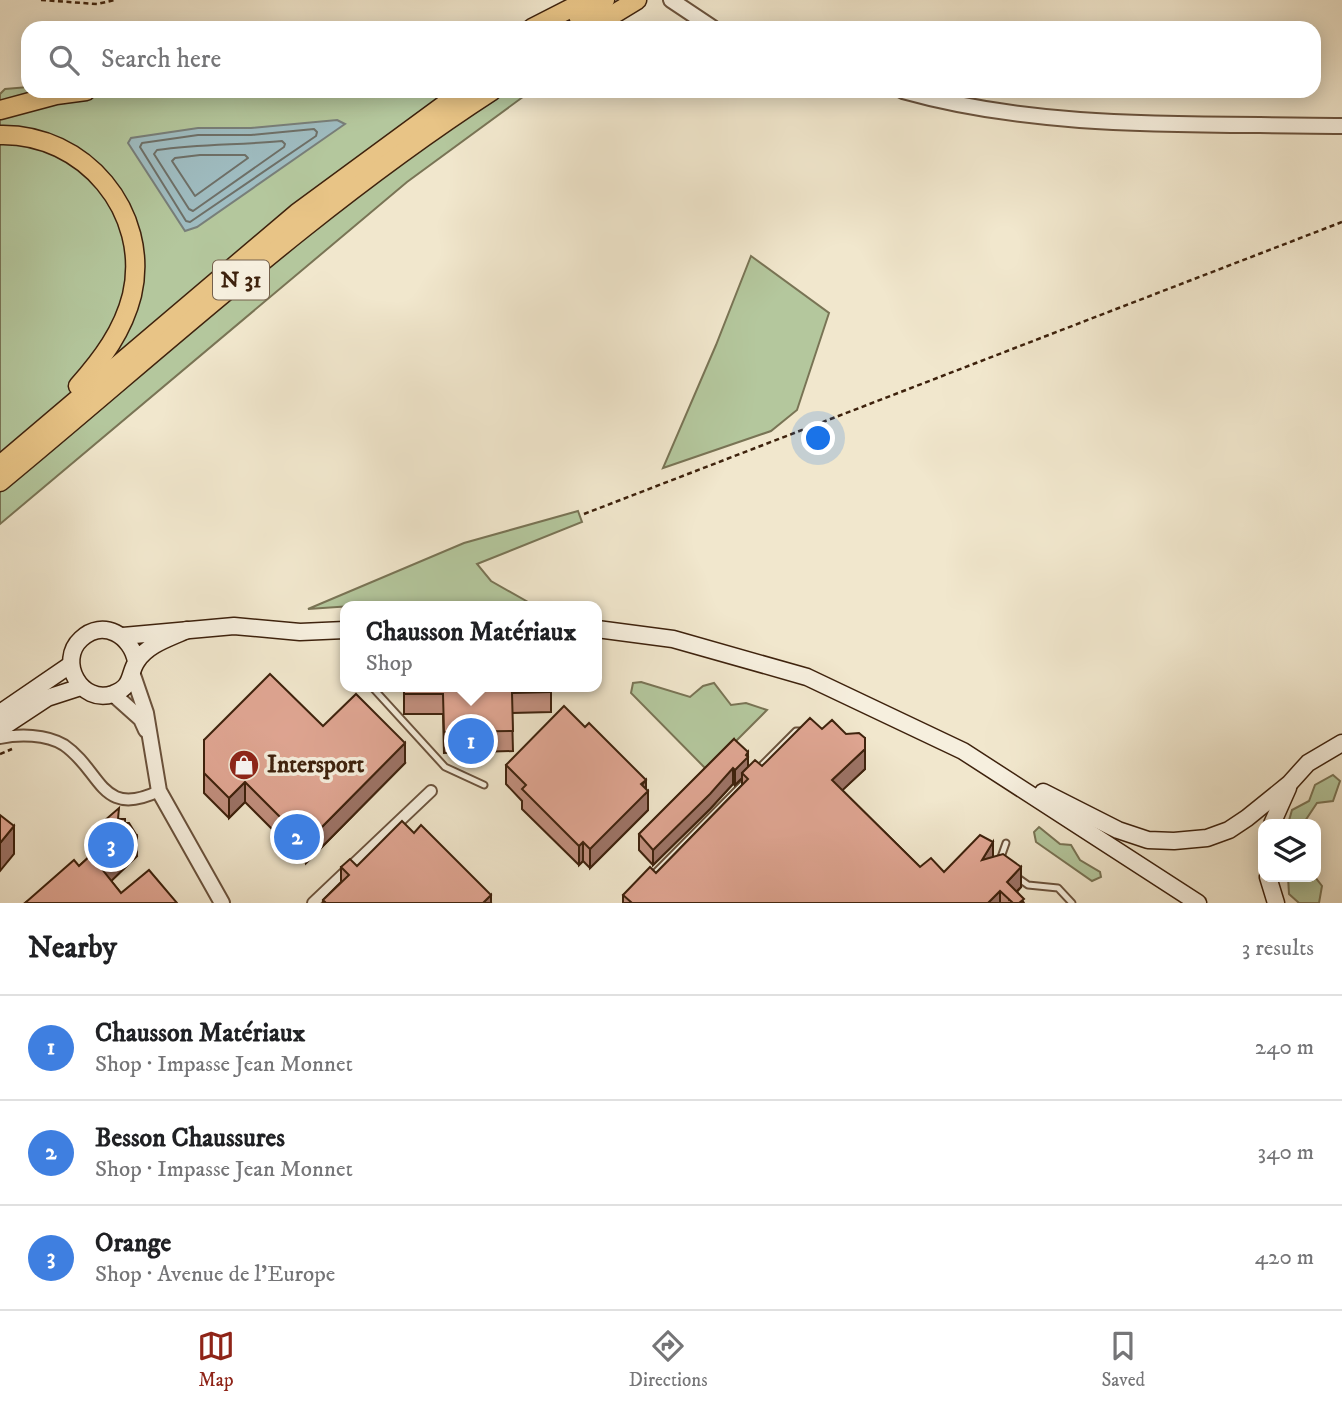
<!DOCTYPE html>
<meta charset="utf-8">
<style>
:root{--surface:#fff;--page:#f2f2f2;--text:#202124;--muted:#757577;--line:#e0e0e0;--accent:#8f2418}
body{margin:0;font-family:"IM FELL DW Pica",serif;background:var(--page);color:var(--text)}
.controls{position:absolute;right:21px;bottom:21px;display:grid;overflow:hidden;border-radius:14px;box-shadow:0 4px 18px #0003}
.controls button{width:63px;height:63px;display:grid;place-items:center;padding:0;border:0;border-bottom:2px solid var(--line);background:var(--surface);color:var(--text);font:35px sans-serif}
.you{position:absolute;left:819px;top:439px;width:24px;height:24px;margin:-18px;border:5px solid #fff;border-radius:50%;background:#1a73e8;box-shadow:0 0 0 10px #1a73e833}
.badge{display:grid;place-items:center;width:46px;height:46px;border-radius:50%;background:var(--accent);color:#fff;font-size:23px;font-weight:700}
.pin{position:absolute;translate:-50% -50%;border:4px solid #fff;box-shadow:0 2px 7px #0006}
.popup{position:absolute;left:340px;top:601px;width:262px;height:91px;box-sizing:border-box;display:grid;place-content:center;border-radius:14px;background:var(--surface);filter:drop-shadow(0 2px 5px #0005);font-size:23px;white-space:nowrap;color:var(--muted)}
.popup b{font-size:26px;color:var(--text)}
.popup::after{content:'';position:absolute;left:50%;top:100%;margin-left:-14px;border:14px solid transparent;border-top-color:var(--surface)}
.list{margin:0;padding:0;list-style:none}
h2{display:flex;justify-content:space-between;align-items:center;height:91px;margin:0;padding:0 28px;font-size:30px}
h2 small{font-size:23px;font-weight:400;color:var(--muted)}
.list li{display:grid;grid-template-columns:46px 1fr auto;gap:21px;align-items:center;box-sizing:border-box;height:105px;padding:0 28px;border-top:2px solid var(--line)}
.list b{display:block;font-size:26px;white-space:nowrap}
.list p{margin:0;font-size:23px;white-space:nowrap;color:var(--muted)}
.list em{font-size:23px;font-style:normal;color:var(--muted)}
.icon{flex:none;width:38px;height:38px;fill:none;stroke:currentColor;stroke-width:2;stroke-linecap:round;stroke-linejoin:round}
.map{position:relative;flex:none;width:1342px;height:903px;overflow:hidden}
.search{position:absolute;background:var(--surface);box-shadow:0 4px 18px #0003;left:21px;right:21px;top:21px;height:77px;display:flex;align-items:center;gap:18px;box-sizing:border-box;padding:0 24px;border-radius:21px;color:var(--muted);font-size:26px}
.sheet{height:406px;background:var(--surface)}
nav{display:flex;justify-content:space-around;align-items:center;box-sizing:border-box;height:98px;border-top:2px solid var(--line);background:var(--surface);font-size:19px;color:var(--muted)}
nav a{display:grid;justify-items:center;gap:4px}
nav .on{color:var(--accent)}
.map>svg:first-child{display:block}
</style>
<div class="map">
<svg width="1342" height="903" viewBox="0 0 1342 903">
<rect width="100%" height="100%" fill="#f1e7cd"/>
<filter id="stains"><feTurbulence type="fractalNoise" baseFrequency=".00286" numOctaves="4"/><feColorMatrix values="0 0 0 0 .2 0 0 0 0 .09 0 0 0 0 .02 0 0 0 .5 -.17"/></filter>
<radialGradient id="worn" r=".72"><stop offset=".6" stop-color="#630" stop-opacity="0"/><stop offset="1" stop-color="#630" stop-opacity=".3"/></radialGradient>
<g fill="#b4c79d" stroke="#797455" stroke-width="2">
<path d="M 28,87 L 28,91 L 531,91 L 407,182 L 0,524 L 0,94 L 5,89 Z"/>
<path d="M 751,256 L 829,313 L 797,410 L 771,431 L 663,468 L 716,345 Z"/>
<path d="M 578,511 L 582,522 L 477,564 L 491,581 L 528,602 L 396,603 L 308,609 L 464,543 Z"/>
<path d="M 641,682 L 690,697 L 703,686 L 714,683 L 731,705 L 746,703 L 767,710 L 707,770 L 631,693 L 633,683 Z"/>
<path d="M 1333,775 L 1340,781 L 1333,801 L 1317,803 L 1303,824 L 1288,824 L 1292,810 L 1309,801 L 1315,785 Z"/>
<path d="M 1039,827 L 1060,844 L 1071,845 L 1080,860 L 1100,872 L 1101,877 L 1092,881 L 1036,842 L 1034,832 Z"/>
<path d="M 1288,877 L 1315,877 L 1322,886 L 1319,903 L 1299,903 L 1289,894 Z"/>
</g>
<path fill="#9fbdc2" stroke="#787f7a" stroke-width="2" d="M 337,120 L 345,124 L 197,227 L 185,231 L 128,143 L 131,138 L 198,128 L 251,128 Z"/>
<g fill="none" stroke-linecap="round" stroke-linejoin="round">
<g stroke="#6e7068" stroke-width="2">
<path d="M 314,129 L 317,132 L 316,136 L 190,222 L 186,221 L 140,147 L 142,143 L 198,135 L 251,135 Z"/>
<path d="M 282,141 L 285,144 L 284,147 L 193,211 L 189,209 L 154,154 L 157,150 C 199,144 240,145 282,141 Z"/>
<path d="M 200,155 L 245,155 L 248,158 L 195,196 L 172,161 L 175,158 Z"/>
</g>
<g stroke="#6b533d" stroke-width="9">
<g id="service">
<path d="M 372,687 L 445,767 L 484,785"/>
<path d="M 758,769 L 796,731 L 802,731"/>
<path d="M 1000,860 L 1006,843"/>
<path d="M 652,876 L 746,781"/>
<path d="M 1018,878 L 1028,885 L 1058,888 L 1072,903"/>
</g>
</g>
<g stroke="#6b533d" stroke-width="14">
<g id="minor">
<path d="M 0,738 C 19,734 46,734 64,745 C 102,771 100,819 159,791"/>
<path d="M 313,903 L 431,791"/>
</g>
</g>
<g stroke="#6b533d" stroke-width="18">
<g id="tertiary">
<path d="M 671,0 L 713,28"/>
<path d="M 903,91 C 1045,131 1196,123 1342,126"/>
<path d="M 133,675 L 146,713 L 159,791 L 222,903"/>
<path d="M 113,694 L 141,719 L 146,730"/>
</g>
</g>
<g stroke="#3e220d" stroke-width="19">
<g id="secondary">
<path d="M 597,629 L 673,639 L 807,677 L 963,751 L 1198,903"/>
<path d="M 123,636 L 234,626 L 300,632 L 345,630"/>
<path d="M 136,662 C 132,636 103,618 81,639 C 57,661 81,705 113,694 C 134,686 128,674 137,661 C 148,644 170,638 187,630"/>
<path d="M 0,713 L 70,665"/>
<path d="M 0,729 L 47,698 L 81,687"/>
<path d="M 1043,792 L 1118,830 L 1148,840 L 1174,841 L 1207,838 L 1229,830 L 1247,818 L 1289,784 L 1308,763 L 1342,743"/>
<path d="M 1272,824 L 1288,788"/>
<path d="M 1268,877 L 1276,903"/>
</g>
</g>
<g stroke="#3e220d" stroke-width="21">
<g id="trunk">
<path d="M 578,16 L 605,0"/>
<path d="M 532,28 L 587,0"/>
<path d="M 591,28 L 637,0"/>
<path d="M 0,110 L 56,95 L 86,91"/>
<path d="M 0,135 C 84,133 151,212 132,295 C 123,331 102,359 78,386"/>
<path d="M 0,465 L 297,213 L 463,91"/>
<path d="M 0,482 C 161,349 316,205 492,91"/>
</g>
</g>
<g stroke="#3e220d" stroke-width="2.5" stroke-dasharray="5 3.5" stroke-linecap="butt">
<path d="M 41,0 L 97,4 L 115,0"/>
<path d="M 584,514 L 1342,222"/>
<path d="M 0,754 L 12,749"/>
</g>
<use href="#service" stroke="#f6efde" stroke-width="5"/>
<use href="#minor" stroke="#f6efde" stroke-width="10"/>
<use href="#tertiary" stroke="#f6efde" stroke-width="14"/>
<use href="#secondary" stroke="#f6efde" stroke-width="16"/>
<use href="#trunk" stroke="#e8c486" stroke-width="18"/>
</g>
<g fill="#c18f7e" stroke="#3e220d" stroke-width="2">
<path d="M 404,687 L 551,687 L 551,712 L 512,713 L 513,751 L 444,753 L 443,714 L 404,714 Z"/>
<path d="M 323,726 L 405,763 L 306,863 L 245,802 L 229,818 L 204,793 L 204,740 Z"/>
<path d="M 585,727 L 646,788 L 648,810 L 590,868 L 583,861 L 579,865 L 522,809 L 522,801 L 506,784 L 506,765 Z"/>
<path d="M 822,729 L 865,738 L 865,769 L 842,790 L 920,867 L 944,872 L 993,857 L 1021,887 L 1017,892 L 1024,903 L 623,903 L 623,895 L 656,873 L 742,785 L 742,778 L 735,785 L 733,784 L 710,809 L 653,865 L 639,850 L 639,834 L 734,739 L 748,766 L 762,766 Z"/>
<path d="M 119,819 L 125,823 L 137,856 L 111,881 L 121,893 L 177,903 L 25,903 L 79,866 L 92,854 L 90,853 L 90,833 Z"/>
<path d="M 414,833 L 491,903 L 323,903 L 323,900 L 341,882 L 341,867 L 357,866 Z"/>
</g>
<g fill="#9d7467" stroke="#3e220d" stroke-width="2">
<path d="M 405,743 L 405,763 L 306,863 L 306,843 Z"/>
<path d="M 865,749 L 865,769 L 832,800 L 832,780 Z"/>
<path d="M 748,752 L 748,767 L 742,773 L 742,778 L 735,785 L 735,770 Z"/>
<path d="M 733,768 L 733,784 L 710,809 L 653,865 L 653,850 Z"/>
<path d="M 646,780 L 646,793 L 648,791 L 648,810 L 590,868 L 590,849 Z"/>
<path d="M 245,782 L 245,802 L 229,818 L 229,798 Z"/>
<path d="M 14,826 L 14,854 L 0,871 L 0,843 Z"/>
<path d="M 137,836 L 137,856 L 102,890 L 102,869 Z"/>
<path d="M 583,842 L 583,861 L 579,865 L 579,846 Z"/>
<path d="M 993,842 L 993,862 L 982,860 Z"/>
<path d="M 1021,867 L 1021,887 L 1009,899 L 1007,882 Z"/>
<path d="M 1000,891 L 1000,903 L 988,903 Z"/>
<path d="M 491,895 L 491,903 L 483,903 Z"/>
</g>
<g fill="#e0a693" stroke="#3e220d" stroke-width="2">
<path d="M 270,674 L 323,726 L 356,694 L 405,743 L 306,843 L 245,782 L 229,798 L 204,773 L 204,740 Z"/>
<path d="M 404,687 L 551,687 L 551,692 L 512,693 L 513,731 L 444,732 L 443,694 L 404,694 Z"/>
<path d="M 564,706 L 585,727 L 589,723 L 646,780 L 641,784 L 648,791 L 590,849 L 583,842 L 579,846 L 522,789 L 526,785 L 506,765 Z"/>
<path d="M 810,718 L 822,729 L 832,720 L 846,734 L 859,733 L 865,738 L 865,749 L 832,780 L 920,867 L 931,858 L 944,872 L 980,835 L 993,842 L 982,860 L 1003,854 L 1021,867 L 1007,882 L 1024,899 L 1019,903 L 1013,903 L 1000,891 L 988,903 L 632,903 L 623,895 L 650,867 L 656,873 L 748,779 L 742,773 L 755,760 L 762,766 Z"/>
<path d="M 734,739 L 748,752 L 746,755 L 748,757 L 735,770 L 733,768 L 710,794 L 653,850 L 639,834 Z"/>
<path d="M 119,808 L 118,819 L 125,819 L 125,823 L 129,823 L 137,836 L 102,869 L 121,893 L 149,870 L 177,903 L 25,903 L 74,860 L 79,866 L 101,846 L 90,833 Z"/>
<path d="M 0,815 L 14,826 L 0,843 Z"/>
<path d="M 402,821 L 414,833 L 421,825 L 491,895 L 483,903 L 326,903 L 323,900 L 349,875 L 341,867 L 350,859 L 357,866 Z"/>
</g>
<defs>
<g id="shop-disc" transform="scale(1.575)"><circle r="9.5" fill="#8f2418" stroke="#f6efde"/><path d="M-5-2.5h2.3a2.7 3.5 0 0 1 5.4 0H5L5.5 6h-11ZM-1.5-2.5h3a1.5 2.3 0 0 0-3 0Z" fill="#fff"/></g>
</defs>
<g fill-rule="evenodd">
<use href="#shop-disc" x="244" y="765"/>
</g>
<g text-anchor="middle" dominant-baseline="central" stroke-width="7" stroke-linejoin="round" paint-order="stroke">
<rect fill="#f6efde" stroke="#75604c" stroke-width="2" x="213" y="260.5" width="56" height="39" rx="5"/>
<g font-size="23" font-weight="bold" fill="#3e220d">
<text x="241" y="280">N 31</text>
</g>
<g font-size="24" font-weight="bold" fill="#3e220d" stroke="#f6efde" text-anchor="start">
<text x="267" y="765">Intersport</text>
</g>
</g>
<rect width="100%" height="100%" filter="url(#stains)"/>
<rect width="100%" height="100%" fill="url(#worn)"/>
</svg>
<div class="controls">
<button><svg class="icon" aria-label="layers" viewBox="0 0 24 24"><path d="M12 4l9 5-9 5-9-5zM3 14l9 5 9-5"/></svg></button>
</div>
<div class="you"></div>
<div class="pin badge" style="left:471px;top:741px;background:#3f7fe0">1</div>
<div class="popup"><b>Chausson Matériaux</b>Shop</div>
<div class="pin badge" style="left:297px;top:837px;background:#3f7fe0">2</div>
<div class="pin badge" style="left:111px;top:845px;background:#3f7fe0">3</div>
<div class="search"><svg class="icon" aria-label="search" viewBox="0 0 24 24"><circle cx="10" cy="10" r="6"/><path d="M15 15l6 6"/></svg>Search here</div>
</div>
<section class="sheet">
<h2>Nearby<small>3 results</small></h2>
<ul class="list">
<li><span class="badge" style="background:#3f7fe0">1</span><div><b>Chausson Matériaux</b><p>Shop · Impasse Jean Monnet</p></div><em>240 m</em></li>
<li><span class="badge" style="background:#3f7fe0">2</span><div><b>Besson Chaussures</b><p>Shop · Impasse Jean Monnet</p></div><em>340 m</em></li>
<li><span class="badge" style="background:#3f7fe0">3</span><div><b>Orange</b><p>Shop · Avenue de l'Europe</p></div><em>420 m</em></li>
</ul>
</section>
<nav>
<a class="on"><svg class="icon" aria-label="map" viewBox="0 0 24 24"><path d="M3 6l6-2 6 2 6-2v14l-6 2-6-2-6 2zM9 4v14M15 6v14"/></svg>Map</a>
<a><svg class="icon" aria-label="directions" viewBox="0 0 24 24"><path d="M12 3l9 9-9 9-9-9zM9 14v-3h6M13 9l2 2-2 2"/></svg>Directions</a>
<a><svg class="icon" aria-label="saved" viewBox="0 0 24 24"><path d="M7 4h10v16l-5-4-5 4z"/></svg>Saved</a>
</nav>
